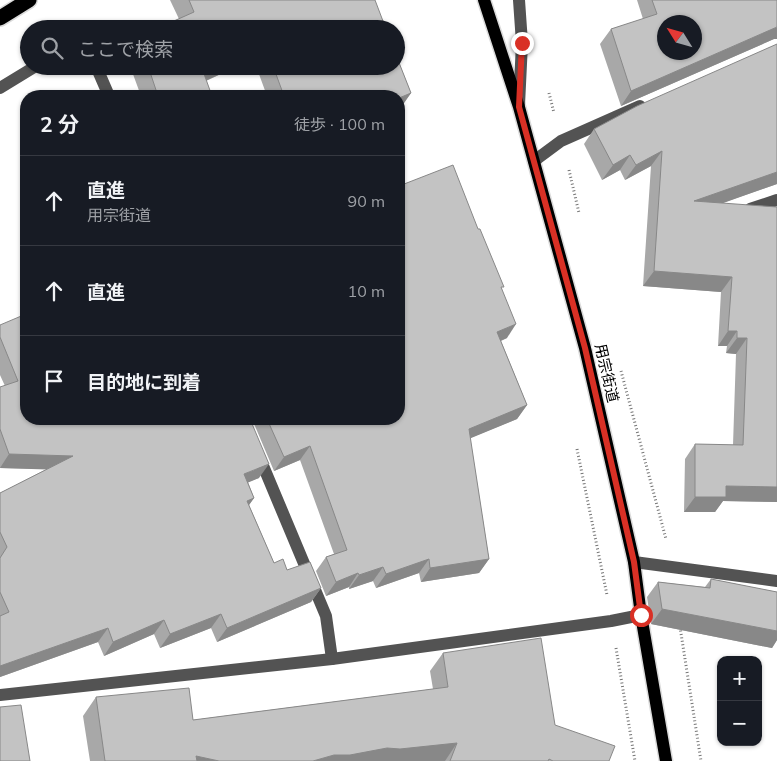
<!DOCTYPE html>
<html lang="ja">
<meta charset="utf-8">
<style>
:root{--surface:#171b24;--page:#20242c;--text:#f1f3f6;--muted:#9ea1a6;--line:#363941}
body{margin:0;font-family:Mulish,"Noto Sans JP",sans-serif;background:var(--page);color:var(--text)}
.controls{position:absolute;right:15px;bottom:15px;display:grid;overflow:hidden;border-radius:10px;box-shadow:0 1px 4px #0004}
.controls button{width:45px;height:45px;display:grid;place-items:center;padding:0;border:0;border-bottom:1px solid var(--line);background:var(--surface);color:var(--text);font:25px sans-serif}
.compass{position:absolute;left:657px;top:15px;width:45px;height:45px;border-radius:50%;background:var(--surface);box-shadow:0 1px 4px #0004;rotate:307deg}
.stop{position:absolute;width:15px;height:15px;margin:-11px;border:4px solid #d93025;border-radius:50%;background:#fff}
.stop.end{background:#d93025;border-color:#fff;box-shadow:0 1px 5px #0008}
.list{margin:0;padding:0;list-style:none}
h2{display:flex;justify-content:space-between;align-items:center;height:65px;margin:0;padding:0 20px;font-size:21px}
h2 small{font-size:16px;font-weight:400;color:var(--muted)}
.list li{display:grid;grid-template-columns:32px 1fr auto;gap:15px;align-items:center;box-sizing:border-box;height:90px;padding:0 20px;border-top:1px solid var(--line)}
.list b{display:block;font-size:19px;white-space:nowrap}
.list p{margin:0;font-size:16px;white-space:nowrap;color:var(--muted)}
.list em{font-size:16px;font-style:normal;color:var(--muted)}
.icon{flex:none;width:28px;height:28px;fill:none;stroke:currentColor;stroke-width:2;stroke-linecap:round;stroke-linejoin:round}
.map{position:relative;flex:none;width:777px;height:761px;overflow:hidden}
.search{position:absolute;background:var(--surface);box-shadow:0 1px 4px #0004;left:20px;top:20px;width:385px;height:55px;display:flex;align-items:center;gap:12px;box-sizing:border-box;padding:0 18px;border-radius:28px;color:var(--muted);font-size:19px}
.panel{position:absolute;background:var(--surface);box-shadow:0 1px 4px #0004;left:20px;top:90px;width:385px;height:335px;border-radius:20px}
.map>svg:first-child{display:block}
</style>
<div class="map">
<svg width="777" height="761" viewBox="0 0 777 761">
<rect width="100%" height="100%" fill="#fff"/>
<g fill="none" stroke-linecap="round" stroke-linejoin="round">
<g stroke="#dbdbdb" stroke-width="15">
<path id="major" d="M 484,0 L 519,107 L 585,348 L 634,562 L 641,615 L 666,761"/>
</g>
<g stroke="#dbdbdb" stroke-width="18">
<path id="highway" d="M 0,18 L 29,0"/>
</g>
<g stroke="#757575" stroke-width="3" stroke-dasharray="1 2.5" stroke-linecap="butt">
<path d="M 549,93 L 554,113"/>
<path d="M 569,170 L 579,213"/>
<path d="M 621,371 L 666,539"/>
<path d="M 577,449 L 607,595"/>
<path d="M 680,627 L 701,761"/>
<path d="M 616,648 L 635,761"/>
</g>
<g stroke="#535353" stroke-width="12">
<path d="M 519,0 L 522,43 L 519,105"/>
<path d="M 96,66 L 109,96"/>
<path d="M 0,88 L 36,66"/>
<path d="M 534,161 L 561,141 L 640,106"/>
<path d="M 750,209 L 777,200"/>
<path d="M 259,456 L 326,616 L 332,659"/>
<path d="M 634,562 L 777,581"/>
<path d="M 0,695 L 332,659 L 611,621 L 641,615"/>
</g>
<use href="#major" stroke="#000" stroke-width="12"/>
<use href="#highway" stroke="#000" stroke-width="15"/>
</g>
<g fill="#a8a8a8">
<path d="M 170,0 L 375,0 L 179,19 Z"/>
<path d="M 637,0 L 777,0 L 774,39 L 621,106 L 600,44 L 611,29 L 643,19 Z"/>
<path d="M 777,44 L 777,184 L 722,203 L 777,502 L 723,501 L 715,512 L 684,512 L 685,459 L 695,444 L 733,445 L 736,354 L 726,353 L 727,346 L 718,346 L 721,292 L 643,286 L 651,166 L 625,180 L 620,170 L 602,180 L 584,144 L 594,129 Z"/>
<path d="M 396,55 L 411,93 L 399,109 L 399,96 L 267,96 L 256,66 L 396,66 Z"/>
<path d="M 130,66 L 238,66 L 206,81 L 212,96 L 141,96 Z"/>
<path d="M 502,289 L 507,338 L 501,341 L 527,405 L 517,419 L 470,438 L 489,559 L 479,573 L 421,582 L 419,573 L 376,588 L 373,581 L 349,589 L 349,587 L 326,596 L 316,571 L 326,557 L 334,554 L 300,460 L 274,471 L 252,419 L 399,419 Z"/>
<path d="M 0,325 L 259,478 L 248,482 L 254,498 L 249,505 L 274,563 L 321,588 L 311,602 L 217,642 L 211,628 L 160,648 L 154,634 L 104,656 L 98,642 L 0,677 L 0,493 L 47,469 L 0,468 L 0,387 L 5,386 L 0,375 Z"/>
<path d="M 711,579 L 777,592 L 777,640 L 772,648 L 651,624 L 647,597 L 658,582 L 705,587 Z"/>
<path d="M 443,653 L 609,761 L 90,761 L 83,716 L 96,697 L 193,720 L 433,689 L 430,671 Z"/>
</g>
<g fill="#888">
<path d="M 777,27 L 777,39 L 774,39 L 621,106 L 631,91 Z"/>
<path d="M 214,66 L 238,66 L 192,87 L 203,71 Z"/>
<path d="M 411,93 L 400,109 L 399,109 L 399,98 Z"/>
<path d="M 662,151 L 651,166 L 625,180 L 636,165 Z"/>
<path d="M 630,155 L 620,170 L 602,180 L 613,165 Z"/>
<path d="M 777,172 L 777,184 L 684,217 L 694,201 Z"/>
<path d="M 654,271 L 732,277 L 721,292 L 643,286 Z"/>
<path d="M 516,324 L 507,338 L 488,346 L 497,332 Z"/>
<path d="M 728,331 L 737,331 L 727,346 L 718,346 Z"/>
<path d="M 737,338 L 747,338 L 736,354 L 726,353 Z"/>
<path d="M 527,405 L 517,419 L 459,443 L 469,429 Z"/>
<path d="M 310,446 L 300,460 L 274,471 L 284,457 Z"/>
<path d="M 9,454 L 73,456 L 63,470 L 0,468 Z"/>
<path d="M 269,464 L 259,478 L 235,488 L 244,474 Z"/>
<path d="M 726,486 L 777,487 L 777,502 L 723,501 L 715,512 L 684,512 L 695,497 Z"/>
<path d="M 254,498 L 244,512 L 247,501 Z"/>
<path d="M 429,559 L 419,573 L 376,588 L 386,574 Z"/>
<path d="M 489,559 L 479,573 L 421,582 L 430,568 Z"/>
<path d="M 383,567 L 373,581 L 349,589 L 359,575 Z"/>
<path d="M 358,573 L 349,587 L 326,596 L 336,582 Z"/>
<path d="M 321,588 L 311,602 L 217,642 L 227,628 Z"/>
<path d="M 662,609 L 777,631 L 777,640 L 772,648 L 651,624 Z"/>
<path d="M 221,614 L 211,628 L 160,648 L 170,634 Z"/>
<path d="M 164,620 L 154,634 L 104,656 L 113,642 Z"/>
<path d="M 108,628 L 98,642 L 0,677 L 0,666 Z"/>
<path d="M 457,743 L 445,761 L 313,761 L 334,755 L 387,748 Z"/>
<path d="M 196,756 L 219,761 L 193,761 Z"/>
</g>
<g fill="#c3c3c3" stroke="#888" fill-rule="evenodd">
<path d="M 189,0 L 375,0 L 386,29 L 156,29 L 194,12 Z"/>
<path d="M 652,0 L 777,0 L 777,27 L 631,91 L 611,29 L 657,14 ZM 664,22 L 694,22 L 694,52 L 664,52 Z"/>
<path d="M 777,44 L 777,172 L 694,201 L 777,207 L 777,487 L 726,486 L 726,497 L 695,497 L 695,444 L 743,445 L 747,338 L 737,338 L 737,331 L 728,331 L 732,277 L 654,271 L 662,151 L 636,165 L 630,155 L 613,165 L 594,129 L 637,106 Z"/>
<path d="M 396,55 L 411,93 L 399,98 L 399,96 L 284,96 L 273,66 L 396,66 Z"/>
<path d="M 148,66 L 214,66 L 203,71 L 212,96 L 158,96 Z"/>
<path d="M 453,165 L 478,229 L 480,229 L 504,287 L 501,287 L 516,324 L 497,332 L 527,405 L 469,429 L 489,559 L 430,568 L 429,559 L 386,574 L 383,567 L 359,575 L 358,573 L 336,582 L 326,557 L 347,550 L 310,446 L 284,457 L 267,419 L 399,419 L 399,186 Z"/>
<path d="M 26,314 L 26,419 L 250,419 L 269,464 L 244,474 L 254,498 L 247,501 L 274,563 L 283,559 L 287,570 L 310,562 L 321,588 L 227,628 L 221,614 L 170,634 L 164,620 L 113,642 L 108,628 L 0,666 L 0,616 L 9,612 L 0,592 L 0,558 L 7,547 L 0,532 L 0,493 L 73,456 L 9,454 L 0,429 L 0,387 L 18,381 L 0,337 L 0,325 Z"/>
<path d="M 711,579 L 777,592 L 777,631 L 662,609 L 658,582 L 710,588 Z"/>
<path d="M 541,638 L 555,725 L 615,746 L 609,761 L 553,761 L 549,759 L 548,761 L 450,761 L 457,743 L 400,749 L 387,748 L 350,755 L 334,755 L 313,761 L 219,761 L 196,756 L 197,761 L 105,761 L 96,697 L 189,688 L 193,720 L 448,687 L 443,653 Z"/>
<path d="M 21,705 L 30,761 L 0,761 L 0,707 Z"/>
</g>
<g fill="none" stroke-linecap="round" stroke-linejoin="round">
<path stroke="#d93025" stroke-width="6" d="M 522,43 L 519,107 L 585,348 L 634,562 L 641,615"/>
</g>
<g text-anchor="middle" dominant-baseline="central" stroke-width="5" stroke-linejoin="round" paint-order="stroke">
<g font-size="15" fill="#000" stroke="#fff">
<text transform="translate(607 373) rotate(77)">用宗街道</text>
</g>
</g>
</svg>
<div class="controls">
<button>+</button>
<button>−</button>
</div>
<svg class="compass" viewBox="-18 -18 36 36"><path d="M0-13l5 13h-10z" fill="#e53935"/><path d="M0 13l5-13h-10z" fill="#9ea1a6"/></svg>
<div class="stop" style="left:641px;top:615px"></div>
<div class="stop end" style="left:522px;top:43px"></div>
<div class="search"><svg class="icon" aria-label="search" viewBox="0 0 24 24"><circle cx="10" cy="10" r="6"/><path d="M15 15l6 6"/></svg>ここで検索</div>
<section class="panel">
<h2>2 分<small>徒歩 · 100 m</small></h2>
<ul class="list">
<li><svg class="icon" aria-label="ahead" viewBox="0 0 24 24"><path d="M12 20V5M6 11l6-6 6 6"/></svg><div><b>直進</b><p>用宗街道</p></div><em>90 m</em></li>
<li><svg class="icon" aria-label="ahead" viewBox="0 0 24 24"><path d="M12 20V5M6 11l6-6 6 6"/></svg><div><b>直進</b></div><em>10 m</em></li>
<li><svg class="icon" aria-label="arrive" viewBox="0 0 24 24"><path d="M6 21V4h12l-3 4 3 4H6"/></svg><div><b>目的地に到着</b></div></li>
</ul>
</section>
</div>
